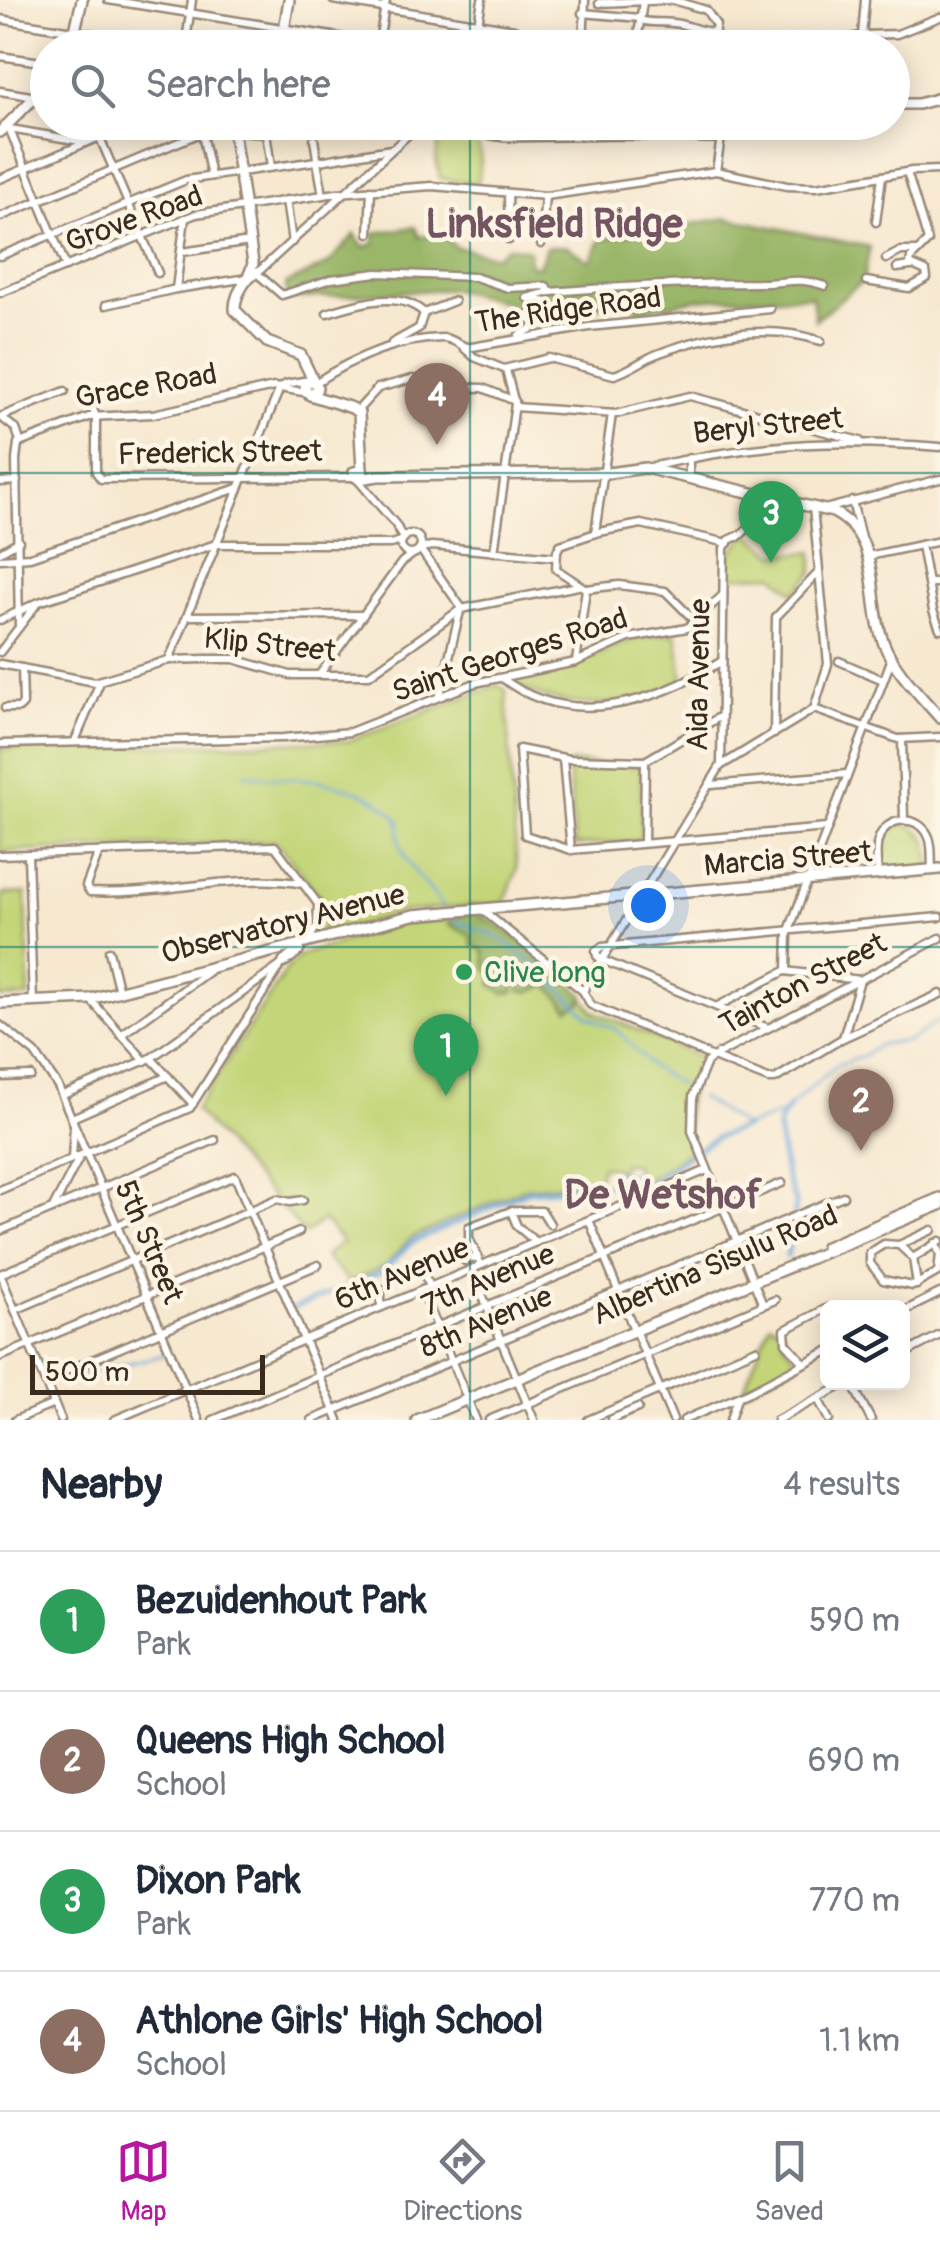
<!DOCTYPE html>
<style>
:root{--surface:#fff;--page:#f6f6f7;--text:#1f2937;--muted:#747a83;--line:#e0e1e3;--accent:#b5179e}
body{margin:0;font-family:Pangolin,sans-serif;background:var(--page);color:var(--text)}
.controls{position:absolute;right:30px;bottom:30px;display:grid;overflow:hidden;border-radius:15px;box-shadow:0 5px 25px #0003}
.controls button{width:90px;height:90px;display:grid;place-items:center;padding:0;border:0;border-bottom:2px solid var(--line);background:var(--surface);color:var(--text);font:50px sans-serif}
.scale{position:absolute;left:30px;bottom:25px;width:235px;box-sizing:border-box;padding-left:10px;border:5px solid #3b2a1e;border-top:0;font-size:28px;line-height:35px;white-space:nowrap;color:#3b2a1e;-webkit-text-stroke:8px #fcf5e5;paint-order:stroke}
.you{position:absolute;left:648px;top:905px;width:35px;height:35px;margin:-25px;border:8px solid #fff;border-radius:50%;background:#1a73e8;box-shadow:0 0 0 15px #1a73e833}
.badge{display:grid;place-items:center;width:65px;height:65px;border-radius:50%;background:var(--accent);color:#fff;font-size:32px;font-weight:700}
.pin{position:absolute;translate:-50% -82px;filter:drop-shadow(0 2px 5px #0008)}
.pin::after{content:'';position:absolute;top:52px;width:35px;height:30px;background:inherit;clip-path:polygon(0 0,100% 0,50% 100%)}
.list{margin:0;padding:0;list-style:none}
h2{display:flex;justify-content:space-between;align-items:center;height:130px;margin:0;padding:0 40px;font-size:42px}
h2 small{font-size:32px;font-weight:400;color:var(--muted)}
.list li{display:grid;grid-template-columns:65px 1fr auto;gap:30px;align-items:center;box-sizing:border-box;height:140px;padding:0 40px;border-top:2px solid var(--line)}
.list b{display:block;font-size:38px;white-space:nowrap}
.list p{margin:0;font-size:32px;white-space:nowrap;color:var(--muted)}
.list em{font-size:32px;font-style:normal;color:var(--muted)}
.icon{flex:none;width:55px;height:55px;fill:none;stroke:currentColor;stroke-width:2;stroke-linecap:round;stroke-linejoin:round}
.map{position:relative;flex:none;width:940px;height:1420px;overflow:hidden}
.search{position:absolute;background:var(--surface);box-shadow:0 5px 25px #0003;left:30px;right:30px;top:30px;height:110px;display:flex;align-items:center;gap:25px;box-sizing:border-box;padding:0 35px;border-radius:55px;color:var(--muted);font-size:38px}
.sheet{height:690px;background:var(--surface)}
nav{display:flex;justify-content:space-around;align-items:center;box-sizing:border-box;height:140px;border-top:2px solid var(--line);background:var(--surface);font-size:28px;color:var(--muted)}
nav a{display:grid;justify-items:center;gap:5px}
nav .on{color:var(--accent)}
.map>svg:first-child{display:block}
</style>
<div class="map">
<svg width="940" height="1420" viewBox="0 0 940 1420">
<rect width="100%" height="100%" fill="#fcf5e5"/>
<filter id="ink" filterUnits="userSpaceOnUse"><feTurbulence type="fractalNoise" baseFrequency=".01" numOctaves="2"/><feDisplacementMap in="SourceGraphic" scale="20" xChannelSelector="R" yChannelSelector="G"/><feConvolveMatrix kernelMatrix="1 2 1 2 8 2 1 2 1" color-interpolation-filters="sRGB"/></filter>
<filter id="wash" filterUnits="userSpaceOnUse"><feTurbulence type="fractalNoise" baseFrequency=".0048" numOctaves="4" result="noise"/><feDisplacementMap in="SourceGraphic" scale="40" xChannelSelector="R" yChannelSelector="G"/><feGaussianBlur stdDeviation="2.25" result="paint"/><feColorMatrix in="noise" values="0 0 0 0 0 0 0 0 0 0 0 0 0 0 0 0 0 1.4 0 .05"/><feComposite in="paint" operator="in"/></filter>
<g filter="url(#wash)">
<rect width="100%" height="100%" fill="#f7e8d0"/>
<g fill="#c3d578" stroke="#7f804b" stroke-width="2.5">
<path d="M 439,137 L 478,142 L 481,161 L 478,183 L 440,179 L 436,158 Z"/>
<path d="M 748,533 L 776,555 L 813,552 L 813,573 L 794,593 L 774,575 L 728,577 L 729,554 Z"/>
<path d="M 676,633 L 683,681 C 669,687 654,695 639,699 C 601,709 542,705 511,680 L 578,663 L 633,639 Z"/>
<path d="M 497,685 L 506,690 L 517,870 L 504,903 L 401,912 L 317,939 L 327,913 L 319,895 L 276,841 L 0,852 L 0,749 L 348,741 Z"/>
<path d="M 571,763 L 641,766 L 641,840 L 575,846 L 568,766 Z"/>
<path d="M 907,825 C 930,831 929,848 931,869 L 880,874 L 882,840 L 895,827 Z"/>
<path d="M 26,893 L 29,997 L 0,998 L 3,894 Z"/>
<path d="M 483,916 L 579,992 L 593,1011 L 705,1059 C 687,1089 682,1115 692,1149 L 655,1175 L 636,1181 L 635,1164 L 623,1163 L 621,1169 L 602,1166 L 597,1181 L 524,1188 L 411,1238 L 385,1266 L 349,1282 L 325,1257 L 342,1242 L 323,1220 L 305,1234 L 195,1110 L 289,966 L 301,955 L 398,924 Z"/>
<path d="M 770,1323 L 783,1329 L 783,1342 L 800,1362 L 742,1393 Z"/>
</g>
<g fill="#9ab668" stroke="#6a7043" stroke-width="2.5">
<path d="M 727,218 L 870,247 L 863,281 L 815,320 L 812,296 L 698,299 L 639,311 L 623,293 L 596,307 L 563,317 L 452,289 L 287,299 L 286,284 L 328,264 L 355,234 L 363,247 L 374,244 L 374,233 L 415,227 L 419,237 C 434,233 445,234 455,247 L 496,256 L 508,246 L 529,250 L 530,265 L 539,267 L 546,247 L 566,246 L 590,261 L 601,239 Z"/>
<path d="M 472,912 C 516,930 549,964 584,996 L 581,1003 L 569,1009 L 548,985 L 529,992 L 520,991 L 522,981 L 516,976 L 514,992 L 504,993 L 491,985 L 493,975 L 486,968 L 484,951 L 472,945 L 471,936 L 448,924 L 454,917 Z"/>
</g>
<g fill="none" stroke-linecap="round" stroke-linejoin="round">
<g stroke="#67a6d9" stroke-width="2.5">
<path d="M 246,773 C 272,782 299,775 325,782 C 354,789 383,798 400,822 C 392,858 425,879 443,907"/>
<path d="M 453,920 L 496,937 L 530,960 L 588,1016 L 617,1030 L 653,1068 L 689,1091"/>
<path d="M 699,1097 L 745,1127 L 781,1114 L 837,1065 L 861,1057 L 881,1044 L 909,1041 L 940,1020"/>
<path d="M 49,1382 L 168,1354"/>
</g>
<g stroke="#67a6d9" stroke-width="5">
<path d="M 789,1107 L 779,1122 L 778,1129 L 786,1178 L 796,1204 L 794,1214"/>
<path d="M 787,1257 L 793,1221"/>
<path d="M 294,1308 L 382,1272 L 411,1243 L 527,1191 L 611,1185 L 617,1173 L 630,1175 L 634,1184 L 647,1183 L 715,1138 L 745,1127"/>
</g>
</g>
</g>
<g filter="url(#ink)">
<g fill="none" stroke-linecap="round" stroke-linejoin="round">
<g stroke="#998977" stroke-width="11">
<g id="minor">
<path d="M 108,0 L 407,48"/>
<path d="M 333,0 L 514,29"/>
<path d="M 599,3 L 673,0 L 706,10 L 716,25 L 709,48"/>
<path d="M 582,13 L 640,18"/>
<path d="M 0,19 L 176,48"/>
<path d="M 640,20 C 652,24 661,21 673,23 C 688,24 699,32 715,32"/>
<path d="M 638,38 L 657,38 L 674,44"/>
<path d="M 185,48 L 192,0"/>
<path d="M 378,48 L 386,0"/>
<path d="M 474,48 L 482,0"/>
<path d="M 583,48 L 585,0"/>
<path d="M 596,48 L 597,37 L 617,37 L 618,48"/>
<path d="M 636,48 L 643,2"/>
<path d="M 807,48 L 863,35 L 897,34 L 940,17"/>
<path d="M 861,48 L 865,0"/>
<path d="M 0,56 L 48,63"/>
<path d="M 0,91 L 31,96"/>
<path d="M 197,122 L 233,128"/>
<path d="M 9,128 L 66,267"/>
<path d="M 10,129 L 86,142"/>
<path d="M 266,133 L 271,167"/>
<path d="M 202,134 L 211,176"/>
<path d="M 577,134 L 578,122"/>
<path d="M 626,134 L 626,122"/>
<path d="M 100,138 L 158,273"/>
<path d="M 314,139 L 317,158"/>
<path d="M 317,161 L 323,195"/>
<path d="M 319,161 L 391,149"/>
<path d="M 716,171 L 721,137"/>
<path d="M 0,179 L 135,122"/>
<path d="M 508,194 L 509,240"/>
<path d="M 286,200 L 292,242"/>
<path d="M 0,217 L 217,126"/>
<path d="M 876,222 L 882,176"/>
<path d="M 369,233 L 371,190"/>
<path d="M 541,244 L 545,196"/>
<path d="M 182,252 L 250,242"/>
<path d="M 0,256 L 186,180 L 316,161"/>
<path d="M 886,259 L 901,251 L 918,251"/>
<path d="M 897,268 L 911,266"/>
<path d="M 252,269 L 282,295 L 331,279 L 377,273 L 475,277 L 508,288 L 546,286 L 550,292 C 621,286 692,283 764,283 C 791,282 797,277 825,286"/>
<path d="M 866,281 L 909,288 L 927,278 L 926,271 L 910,264 L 911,258 L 928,241 L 907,172"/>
<path d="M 245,284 L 421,123"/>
<path d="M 176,289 L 185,218"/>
<path d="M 0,293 L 196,214 L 337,193 L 432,186 L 546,196 L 716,171 L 787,186 L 816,187 L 912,171 L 940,170"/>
<path d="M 546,302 L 527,298 L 550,292"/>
<path d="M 106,305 L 176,289 L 248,278"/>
<path d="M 327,313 C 357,304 399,289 424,313 L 419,328 L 392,343"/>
<path d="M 424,313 L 454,301"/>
<path d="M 519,335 L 535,327 L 528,314 L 546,302"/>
<path d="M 463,347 L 474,357 L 504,369 L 549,358 L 614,375 C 629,371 642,360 657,354 C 709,334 767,323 821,341"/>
<path d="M 315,383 C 353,358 395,339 442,338 C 455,338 460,348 472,347 L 589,327 L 770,309"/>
<path d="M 280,388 L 286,384 L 309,380"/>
<path d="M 86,390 L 96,417 L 96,472 L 101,479 L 354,477"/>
<path d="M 515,407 L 616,414 L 690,396 L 860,441"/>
<path d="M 357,411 L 378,388 L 412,379 L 444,387 L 483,388 L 515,401"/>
<path d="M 0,417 L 65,391"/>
<path d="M 2,418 L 16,429 L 19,438"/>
<path d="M 22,442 L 89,417 L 153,414 L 274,387 L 309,393"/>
<path d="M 18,443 L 16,460 L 19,627"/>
<path d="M 646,468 C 751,443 833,439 940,447"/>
<path d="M 689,478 L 689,458"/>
<path d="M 358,480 L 396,525 L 403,539"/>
<path d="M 0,482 L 17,481"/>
<path d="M 852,501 L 860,534"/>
<path d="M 813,508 L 828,664 L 814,709"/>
<path d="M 825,509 L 940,479"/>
<path d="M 595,533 L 612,414"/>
<circle cx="411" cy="544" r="10"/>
<path d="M 738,537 L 756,521 L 764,495"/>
<path d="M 921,545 L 933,611 L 940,629"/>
<path d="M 421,548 L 432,546 L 556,557"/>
<path d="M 420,549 L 461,607 L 440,695"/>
<path d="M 0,552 L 19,541"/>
<path d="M 494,552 L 515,404 L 506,370"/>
<path d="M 868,556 L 940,541"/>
<path d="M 0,559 L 30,557 L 238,488"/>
<path d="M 928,583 L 940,583"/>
<path d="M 586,589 L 556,569 L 557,551 L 560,545 L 599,532 L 641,524 L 728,543"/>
<path d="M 586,589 L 619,585 L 665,591 L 695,621"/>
<path d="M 187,616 L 363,615"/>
<path d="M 0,620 L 39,602 L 216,544 L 390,544 L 402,541"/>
<path d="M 0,652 L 36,605"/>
<path d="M 169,660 L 280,388"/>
<path d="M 839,661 L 883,680"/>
<path d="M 576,662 L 586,589"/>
<path d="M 0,664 L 95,682 L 169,660 L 205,659 L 234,659 L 290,675 L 369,675 L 461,609 L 578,586"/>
<path d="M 319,675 L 402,562 L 413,554"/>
<path d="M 502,678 C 570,731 657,702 722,661"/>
<path d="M 5,708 L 19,708 L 23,704 L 22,668"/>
<path d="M 814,709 L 898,739 L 940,737"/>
<path d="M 721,716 L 645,761 L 569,759 L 519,749 L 525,835 L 571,850 L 827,828"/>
<path d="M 774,734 L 776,617 L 818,573"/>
<path d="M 902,739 L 904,820"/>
<path d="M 75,741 L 100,682"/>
<path d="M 0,744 L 283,738 L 350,732 L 475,683 L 576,662 L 629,638 L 687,628 L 723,595"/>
<path d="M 563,759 L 571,850"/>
<path d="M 722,765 L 814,709"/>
<path d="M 711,785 L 847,774"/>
<path d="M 644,843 L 645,761"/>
<path d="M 99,852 L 86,886 L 90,892 C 162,896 235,872 303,884"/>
<path d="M 0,855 L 275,846 L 318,904 L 317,926 L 306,944"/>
<path d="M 28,855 L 33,1002"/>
<path d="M 878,874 C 877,863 875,851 878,841 C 884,816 919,813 929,837 C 933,847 931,859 932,870"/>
<path d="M 482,910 L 583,991 L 591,1005 L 713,1057 L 940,938"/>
<path d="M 109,951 L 119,992"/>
<path d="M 787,971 L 788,933 L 892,658"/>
<path d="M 583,991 L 721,765 L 724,548 L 729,540 L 740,535"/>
<path d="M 90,999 L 145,1061"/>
<path d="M 718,1006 L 785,971 L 860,980 L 843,1038"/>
<path d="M 0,1025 L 35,1053 L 58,1086 L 199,1420"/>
<path d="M 768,1028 L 602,960 L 597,956 L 596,951 L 602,947 L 940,917"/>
<path d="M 121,1035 L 209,971"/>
<path d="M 151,1058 L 193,1104"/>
<path d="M 0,1077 L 31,1076"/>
<path d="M 63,1095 L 151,1058 L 280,966"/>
<path d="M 72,1118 L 168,1076"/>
<path d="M 72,1158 L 74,1126"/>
<path d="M 0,1190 L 190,1108 L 285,959"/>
<path d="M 54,1206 L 80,1156"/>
<path d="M 511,1211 L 542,1211 L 550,1224"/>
<path d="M 589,1220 L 633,1327"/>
<path d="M 0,1231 L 215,1140"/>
<path d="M 899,1245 L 932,1230"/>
<path d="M 474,1248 L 459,1253 L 465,1261 L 478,1257"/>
<path d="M 913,1258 L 940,1241"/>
<path d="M 417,1261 L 430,1286"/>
<path d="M 481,1265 L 469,1238 L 469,1227 L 511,1211 L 517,1226 L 536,1242"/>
<path d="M 472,1270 L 534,1420"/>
<path d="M 0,1274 L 235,1176 L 338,1420"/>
<path d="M 0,1274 L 61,1420"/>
<path d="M 917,1285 L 913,1258 L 899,1245 L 884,1244 L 870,1253 L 870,1263 L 883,1280 L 913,1286 L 938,1272 L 940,1254 L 935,1243"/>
<path d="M 381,1289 L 381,1307"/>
<path d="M 422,1290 L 476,1420"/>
<path d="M 763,1305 L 692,1131 L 693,1096 L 707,1062 L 713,1057 L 768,1079 L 775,1079 L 843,1038 L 940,994"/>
<path d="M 15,1310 L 277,1199 L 290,1202 L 303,1200"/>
<path d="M 902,1312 L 940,1293"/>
<path d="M 635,1330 L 673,1420"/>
<path d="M 902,1355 L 940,1335"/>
<path d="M 0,1357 L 299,1232"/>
<path d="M 804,1363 L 786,1343 L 785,1330 L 827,1308"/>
<path d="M 44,1380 L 318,1265"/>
<path d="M 851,1382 L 871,1420"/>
<path d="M 818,1399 L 829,1420"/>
<path d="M 612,1419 L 638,1408"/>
<path d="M 15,1420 L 54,1404"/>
<path d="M 114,1420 L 707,1170"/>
<path d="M 213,1420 L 782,1183"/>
<path d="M 312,1420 L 843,1196"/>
<path d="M 489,1420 L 775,1300"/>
<path d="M 588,1420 L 756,1349"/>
<path d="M 684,1420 L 749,1392 L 828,1351"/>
<path d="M 730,1420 L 737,1398"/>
<path d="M 777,1420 L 849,1382"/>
</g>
</g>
<g stroke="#998977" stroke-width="14">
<g id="major">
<path d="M 71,48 L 82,0"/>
<path d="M 281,48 L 289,0"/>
<path d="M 892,104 L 918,104 L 940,98"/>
<path d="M 269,122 L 266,133 L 233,128 L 253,263 C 250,281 234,291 235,310 L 267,342 L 301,355 L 313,380"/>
<path d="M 420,122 L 505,136 L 629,134 L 704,137 L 721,137 L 782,122"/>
<path d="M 0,132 L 48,84"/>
<circle cx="311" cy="387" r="6"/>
<path d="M 310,395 L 352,408 L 359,413 L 362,470"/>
<path d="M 363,477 L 362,470 L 354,472 L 354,476 L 359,479 L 378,476 L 608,473 L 645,468 L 833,512 C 884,538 866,598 884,644 C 895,671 921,696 940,718"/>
<path d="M 284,962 L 299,950"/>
<path d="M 0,1003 L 90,999 L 413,915 L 940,869"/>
<path d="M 826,1247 L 940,1198"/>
<path d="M 417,1420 L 940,1205"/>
</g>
</g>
<use href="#minor" stroke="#fff" stroke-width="6"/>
<use href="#major" stroke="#fff" stroke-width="9"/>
</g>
</g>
<path fill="none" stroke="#0f766e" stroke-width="2.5" stroke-opacity="0.55" d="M 470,0 L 470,48M 470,122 L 470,1420M 0,473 L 940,473M 0,947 L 940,947"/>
<circle fill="#2e9e5b" stroke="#fcf5e5" stroke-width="4" cx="464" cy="972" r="10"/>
<g text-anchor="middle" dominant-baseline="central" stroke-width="9" stroke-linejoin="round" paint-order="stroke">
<g font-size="30" fill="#3b2a1e" stroke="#fcf5e5">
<text transform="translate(134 219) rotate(-20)">Grove Road</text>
<text transform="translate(568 310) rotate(-8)">The Ridge Road</text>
<text transform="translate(146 386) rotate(-10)">Grace Road</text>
<text transform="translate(768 426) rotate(-6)">Beryl Street</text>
<text transform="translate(220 453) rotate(-1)">Frederick Street</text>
<text transform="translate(270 645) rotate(6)">Klip Street</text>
<text transform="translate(510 655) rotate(-18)">Saint Georges Road</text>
<text transform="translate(699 675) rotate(-89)">Aida Avenue</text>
<text transform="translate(788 859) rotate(-5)">Marcia Street</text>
<text transform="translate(283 924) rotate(-14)">Observatory Avenue</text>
<text transform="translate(803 984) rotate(-28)">Tainton Street</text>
<text transform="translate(149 1242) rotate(67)">5th Street</text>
<text transform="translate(715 1265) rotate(-23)">Albertina Sisulu Road</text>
<text transform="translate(402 1274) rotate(-23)">6th Avenue</text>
<text transform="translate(488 1280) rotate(-23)">7th Avenue</text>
<text transform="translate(486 1322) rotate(-23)">8th Avenue</text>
</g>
<g font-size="30" fill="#27864d" stroke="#fcf5e5" text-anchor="start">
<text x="484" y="972">Clive long</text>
</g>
<g font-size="40" font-weight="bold" fill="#735562" stroke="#fcf5e5">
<text x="554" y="224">Linksfield Ridge</text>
<text x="663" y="1195">De Wetshof</text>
</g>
</g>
</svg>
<div class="controls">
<button><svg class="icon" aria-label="layers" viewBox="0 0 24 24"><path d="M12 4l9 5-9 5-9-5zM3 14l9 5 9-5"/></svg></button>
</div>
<div class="scale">500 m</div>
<div class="you"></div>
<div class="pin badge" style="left:446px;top:1096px;background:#2e9e5b">1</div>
<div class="pin badge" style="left:861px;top:1151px;background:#8d6e63">2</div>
<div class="pin badge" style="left:771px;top:563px;background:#2e9e5b">3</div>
<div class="pin badge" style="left:437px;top:445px;background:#8d6e63">4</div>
<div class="search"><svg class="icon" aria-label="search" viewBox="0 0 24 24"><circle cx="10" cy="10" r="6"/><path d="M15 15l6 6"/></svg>Search here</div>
</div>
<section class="sheet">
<h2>Nearby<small>4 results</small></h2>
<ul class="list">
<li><span class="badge" style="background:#2e9e5b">1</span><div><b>Bezuidenhout Park</b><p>Park</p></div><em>590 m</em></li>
<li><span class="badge" style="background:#8d6e63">2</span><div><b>Queens High School</b><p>School</p></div><em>690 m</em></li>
<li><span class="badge" style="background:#2e9e5b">3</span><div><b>Dixon Park</b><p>Park</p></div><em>770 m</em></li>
<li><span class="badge" style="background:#8d6e63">4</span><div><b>Athlone Girls' High School</b><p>School</p></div><em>1.1 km</em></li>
</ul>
</section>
<nav>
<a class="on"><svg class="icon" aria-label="map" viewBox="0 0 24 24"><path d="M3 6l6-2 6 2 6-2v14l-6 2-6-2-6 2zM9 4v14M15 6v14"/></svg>Map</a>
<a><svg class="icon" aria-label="directions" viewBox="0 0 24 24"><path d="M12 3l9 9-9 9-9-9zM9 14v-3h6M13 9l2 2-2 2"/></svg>Directions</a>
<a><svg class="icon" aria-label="saved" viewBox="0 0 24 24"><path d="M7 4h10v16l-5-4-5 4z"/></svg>Saved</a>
</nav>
